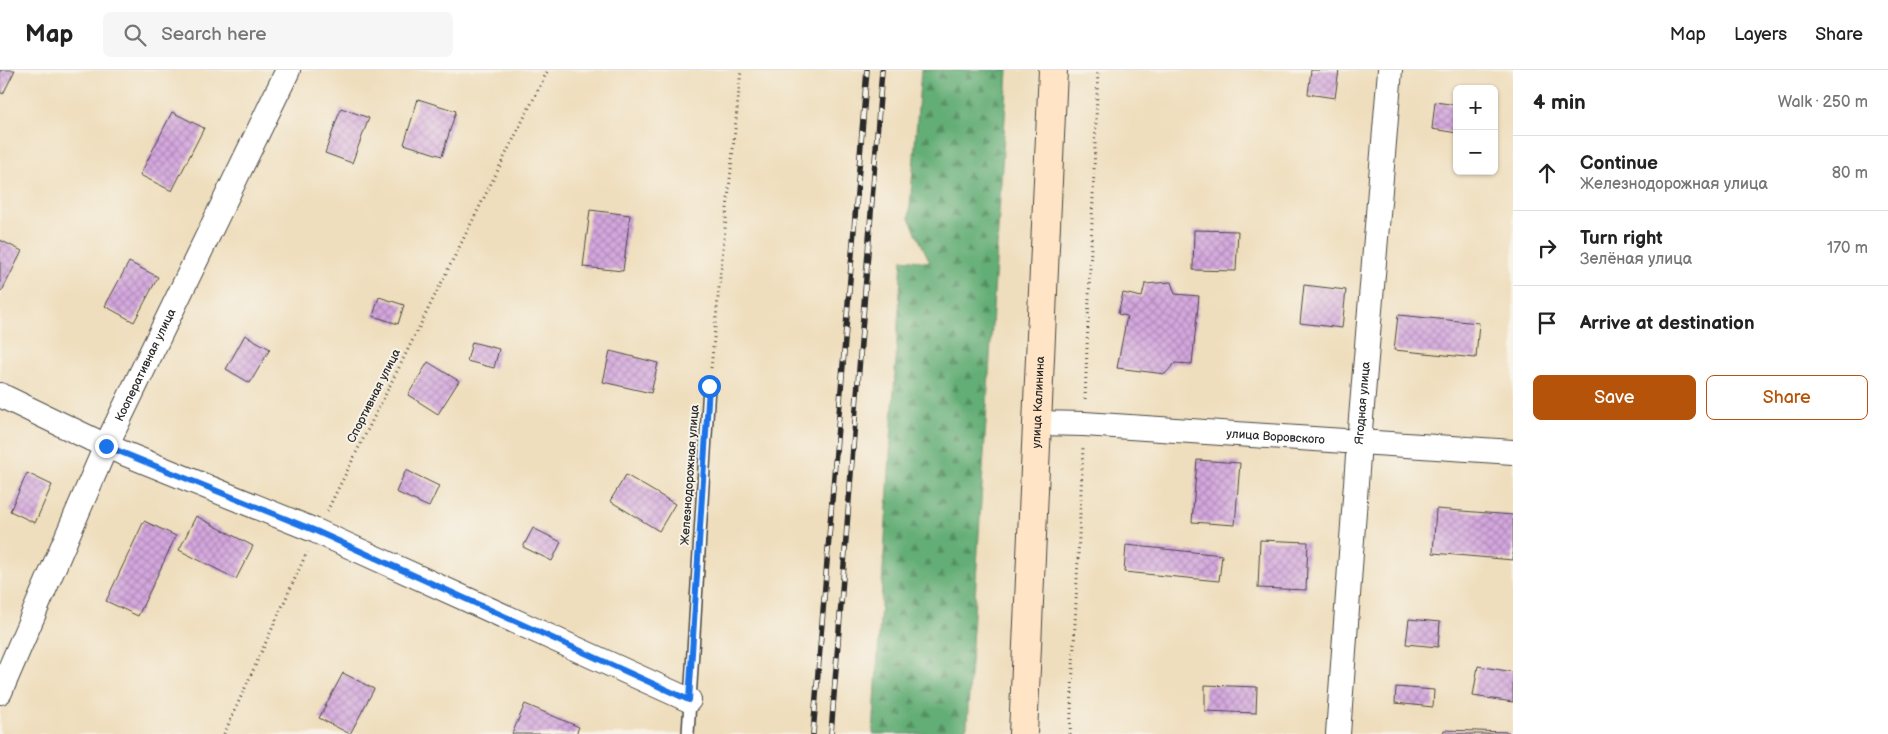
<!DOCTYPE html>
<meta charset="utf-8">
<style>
:root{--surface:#fff;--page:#f6f6f6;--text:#222;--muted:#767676;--line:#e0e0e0;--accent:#b45309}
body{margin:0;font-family:"Balsamiq Sans",sans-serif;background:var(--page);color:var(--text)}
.controls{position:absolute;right:15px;top:15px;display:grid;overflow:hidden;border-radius:8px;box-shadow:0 1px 4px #0004}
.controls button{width:45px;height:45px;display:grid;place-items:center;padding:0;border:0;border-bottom:1px solid var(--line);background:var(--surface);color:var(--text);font:25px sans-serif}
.stop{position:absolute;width:15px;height:15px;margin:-11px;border:4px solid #1a73e8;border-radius:50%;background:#fff}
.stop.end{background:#1a73e8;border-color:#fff;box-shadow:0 1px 5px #0008}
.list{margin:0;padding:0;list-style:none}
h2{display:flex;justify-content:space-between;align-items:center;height:65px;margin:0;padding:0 20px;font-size:21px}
h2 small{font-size:16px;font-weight:400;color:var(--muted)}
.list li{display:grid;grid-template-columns:32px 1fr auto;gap:15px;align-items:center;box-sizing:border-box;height:75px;padding:0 20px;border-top:1px solid var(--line)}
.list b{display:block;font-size:19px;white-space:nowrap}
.list p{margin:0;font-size:16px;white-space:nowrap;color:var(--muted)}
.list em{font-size:16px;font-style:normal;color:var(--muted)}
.actions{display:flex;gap:10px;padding:15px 20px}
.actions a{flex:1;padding:11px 0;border:1px solid var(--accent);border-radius:8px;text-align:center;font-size:18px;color:var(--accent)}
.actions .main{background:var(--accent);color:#fff}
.icon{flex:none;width:28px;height:28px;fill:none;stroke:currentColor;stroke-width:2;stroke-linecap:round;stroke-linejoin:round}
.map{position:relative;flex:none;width:1513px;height:664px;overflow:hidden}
header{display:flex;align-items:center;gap:30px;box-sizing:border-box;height:70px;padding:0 25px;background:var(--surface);border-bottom:1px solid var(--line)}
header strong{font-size:24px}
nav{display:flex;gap:28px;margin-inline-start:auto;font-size:18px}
.search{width:350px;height:45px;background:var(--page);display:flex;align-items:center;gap:12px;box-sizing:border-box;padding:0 18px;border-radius:8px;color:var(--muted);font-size:19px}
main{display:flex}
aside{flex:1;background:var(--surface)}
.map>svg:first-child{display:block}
</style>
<header>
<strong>Map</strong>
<div class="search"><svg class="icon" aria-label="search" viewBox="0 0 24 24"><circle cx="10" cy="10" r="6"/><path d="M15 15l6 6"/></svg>Search here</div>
<nav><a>Map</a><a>Layers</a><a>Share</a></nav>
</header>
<main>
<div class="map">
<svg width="1513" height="664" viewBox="0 0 1513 664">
<defs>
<pattern id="forest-firs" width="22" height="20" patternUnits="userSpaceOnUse" patternTransform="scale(1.25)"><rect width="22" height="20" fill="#63ad76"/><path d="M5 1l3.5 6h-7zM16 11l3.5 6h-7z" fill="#528d61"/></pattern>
<pattern id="building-cross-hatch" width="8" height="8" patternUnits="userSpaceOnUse" patternTransform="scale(1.25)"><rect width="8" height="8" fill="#d4a7de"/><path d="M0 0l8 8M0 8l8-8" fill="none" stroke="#ac88b4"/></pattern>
</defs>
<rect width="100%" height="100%" fill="#f7f3e8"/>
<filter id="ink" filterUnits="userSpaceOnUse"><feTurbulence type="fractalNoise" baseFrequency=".02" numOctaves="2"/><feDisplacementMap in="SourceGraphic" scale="10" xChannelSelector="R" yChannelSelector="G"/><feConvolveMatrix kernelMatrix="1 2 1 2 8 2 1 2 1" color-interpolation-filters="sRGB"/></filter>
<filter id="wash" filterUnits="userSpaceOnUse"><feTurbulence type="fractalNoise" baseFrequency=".0096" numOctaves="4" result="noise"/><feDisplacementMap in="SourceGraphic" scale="20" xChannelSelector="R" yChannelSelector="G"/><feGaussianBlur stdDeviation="1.12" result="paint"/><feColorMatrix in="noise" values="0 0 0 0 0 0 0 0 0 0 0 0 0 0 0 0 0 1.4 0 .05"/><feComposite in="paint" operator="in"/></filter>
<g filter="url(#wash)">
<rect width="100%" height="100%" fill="#efdebd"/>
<path fill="url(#forest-firs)" stroke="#476c50" d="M 921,0 L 1008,0 L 967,656 L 962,664 L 873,664 L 902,189 L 930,192 L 909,148 Z"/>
<g id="blocks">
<g fill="url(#building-cross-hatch)">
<path d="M 0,0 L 15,0 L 3,24 L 0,22 Z"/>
<path d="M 1311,0 L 1339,0 L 1335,28 L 1308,24 Z"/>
<path d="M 418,29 L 456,41 L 442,86 L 404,74 Z"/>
<path d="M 1435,32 L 1457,35 L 1457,63 L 1432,59 Z"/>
<path d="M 341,38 L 369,48 L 352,93 L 325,83 Z"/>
<path d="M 172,42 L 204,58 L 172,121 L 140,105 Z"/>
<path d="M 590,140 L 630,145 L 623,201 L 583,197 Z"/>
<path d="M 1194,160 L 1238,161 L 1236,201 L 1193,200 Z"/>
<path d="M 0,170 L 22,181 L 2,221 L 0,220 Z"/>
<path d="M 129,192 L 158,207 L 134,252 L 105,236 Z"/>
<path d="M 1171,212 L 1175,224 L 1199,226 L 1192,294 L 1175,293 L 1165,304 L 1117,298 L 1127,246 L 1118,244 L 1123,223 L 1142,227 L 1145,214 Z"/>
<path d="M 1304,215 L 1346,220 L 1342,258 L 1300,253 Z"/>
<path d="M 379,227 L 404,235 L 398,254 L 373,246 Z"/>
<path d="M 1398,245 L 1479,253 L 1476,288 L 1394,280 Z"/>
<path d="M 245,265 L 270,279 L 250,313 L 226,299 Z"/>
<path d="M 472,272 L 499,279 L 494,298 L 467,291 Z"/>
<path d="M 610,281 L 658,293 L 651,323 L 603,312 Z"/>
<path d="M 428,292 L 459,311 L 438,344 L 408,325 Z"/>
<path d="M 1197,390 L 1240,393 L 1235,455 L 1192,452 Z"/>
<path d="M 406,400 L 439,416 L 429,437 L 396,422 Z"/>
<path d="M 27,403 L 52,415 L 35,453 L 10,441 Z"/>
<path d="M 626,405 L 675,434 L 659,461 L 610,431 Z"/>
<path d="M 1436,439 L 1513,445 L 1513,490 L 1433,483 Z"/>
<path d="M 196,446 L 253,476 L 236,509 L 179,480 Z"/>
<path d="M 144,451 L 176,466 L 138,546 L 106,531 Z"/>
<path d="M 533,458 L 561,472 L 552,491 L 523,477 Z"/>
<path d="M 1260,470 L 1308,472 L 1306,520 L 1258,518 Z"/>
<path d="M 1126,475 L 1222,485 L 1219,511 L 1124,502 Z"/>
<path d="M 1409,549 L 1440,552 L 1438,577 L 1406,574 Z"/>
<path d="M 1478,596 L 1513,602 L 1513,632 L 1473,626 Z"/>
<path d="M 343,603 L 374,619 L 350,664 L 319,648 Z"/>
<path d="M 1205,615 L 1257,617 L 1256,643 L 1205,641 Z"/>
<path d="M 1396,617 L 1434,620 L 1433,637 L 1395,633 Z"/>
<path d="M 525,634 L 579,657 L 576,664 L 512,664 Z"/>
<path d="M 1444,660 L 1509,662 L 1509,664 L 1443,664 Z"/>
</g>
</g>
</g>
<g filter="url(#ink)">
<use href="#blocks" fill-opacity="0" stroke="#484641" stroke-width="1"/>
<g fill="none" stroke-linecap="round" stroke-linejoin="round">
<g stroke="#484641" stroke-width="14">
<path id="service" d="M 688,664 L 709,316"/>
</g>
<g stroke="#484641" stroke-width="26">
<g id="minor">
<path d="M 0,325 L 106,376 L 316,461 L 689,630"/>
<path id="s1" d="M 1038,353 L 1084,354 L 1513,382"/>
<path id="s2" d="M 0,622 L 106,376 L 288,0"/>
<path id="s3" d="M 1338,664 L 1359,372 L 1390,0"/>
</g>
</g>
<g stroke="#484641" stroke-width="30">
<g id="secondary">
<path id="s4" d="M 1023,664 L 1053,0"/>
</g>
</g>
<g stroke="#484641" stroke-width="3" stroke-dasharray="1 4" stroke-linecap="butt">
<path d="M 711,298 L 741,0"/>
<path d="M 1085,329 L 1098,0"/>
<path d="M 327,441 L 548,0"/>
<path d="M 224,664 L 307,482"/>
<path d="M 1070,664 L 1083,378"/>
</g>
<use href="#service" stroke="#fff" stroke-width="11"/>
<use href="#minor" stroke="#fff" stroke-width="24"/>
<use href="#secondary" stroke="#ffe4c6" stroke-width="28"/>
<g stroke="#2b2b2b" stroke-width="5.5">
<g id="rail">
<path d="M 813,664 L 867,0"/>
<path d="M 831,664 L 882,0"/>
</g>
</g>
<use href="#rail" stroke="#f7f3e8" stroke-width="4" stroke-dasharray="11" stroke-linecap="butt"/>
</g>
</g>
<g fill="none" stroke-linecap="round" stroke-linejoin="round" filter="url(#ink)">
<path stroke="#1a73e8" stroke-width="6" d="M 106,376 L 316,461 L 689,630 L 709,316"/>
</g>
<g text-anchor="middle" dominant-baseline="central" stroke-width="4" stroke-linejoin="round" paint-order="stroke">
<g font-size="12" fill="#2b2b2b" stroke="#f7f3e8">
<text stroke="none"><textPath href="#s2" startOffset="358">Кооперативная улица</textPath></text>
<text transform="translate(374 326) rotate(-63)">Спортивная улица</text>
<text stroke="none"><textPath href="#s4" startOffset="332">улица Калинина</textPath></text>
<text stroke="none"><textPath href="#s3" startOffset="332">Ягодная улица</textPath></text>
<text stroke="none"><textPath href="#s1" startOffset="238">улица Воровского</textPath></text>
<text transform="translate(690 405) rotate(-86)">Железнодорожная улица</text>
</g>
</g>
</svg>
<div class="controls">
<button>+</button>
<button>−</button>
</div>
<div class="stop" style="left:709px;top:316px"></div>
<div class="stop end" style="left:106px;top:376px"></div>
</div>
<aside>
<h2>4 min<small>Walk · 250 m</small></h2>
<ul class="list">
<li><svg class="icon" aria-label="ahead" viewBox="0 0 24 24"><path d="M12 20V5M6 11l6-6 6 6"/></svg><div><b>Continue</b><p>Железнодорожная улица</p></div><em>80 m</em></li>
<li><svg class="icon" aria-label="right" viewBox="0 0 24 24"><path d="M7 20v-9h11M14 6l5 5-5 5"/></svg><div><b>Turn right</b><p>Зелёная улица</p></div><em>170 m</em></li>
<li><svg class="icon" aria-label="arrive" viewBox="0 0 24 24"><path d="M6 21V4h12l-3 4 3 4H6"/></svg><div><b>Arrive at destination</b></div></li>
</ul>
<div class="actions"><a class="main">Save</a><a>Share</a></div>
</aside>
</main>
